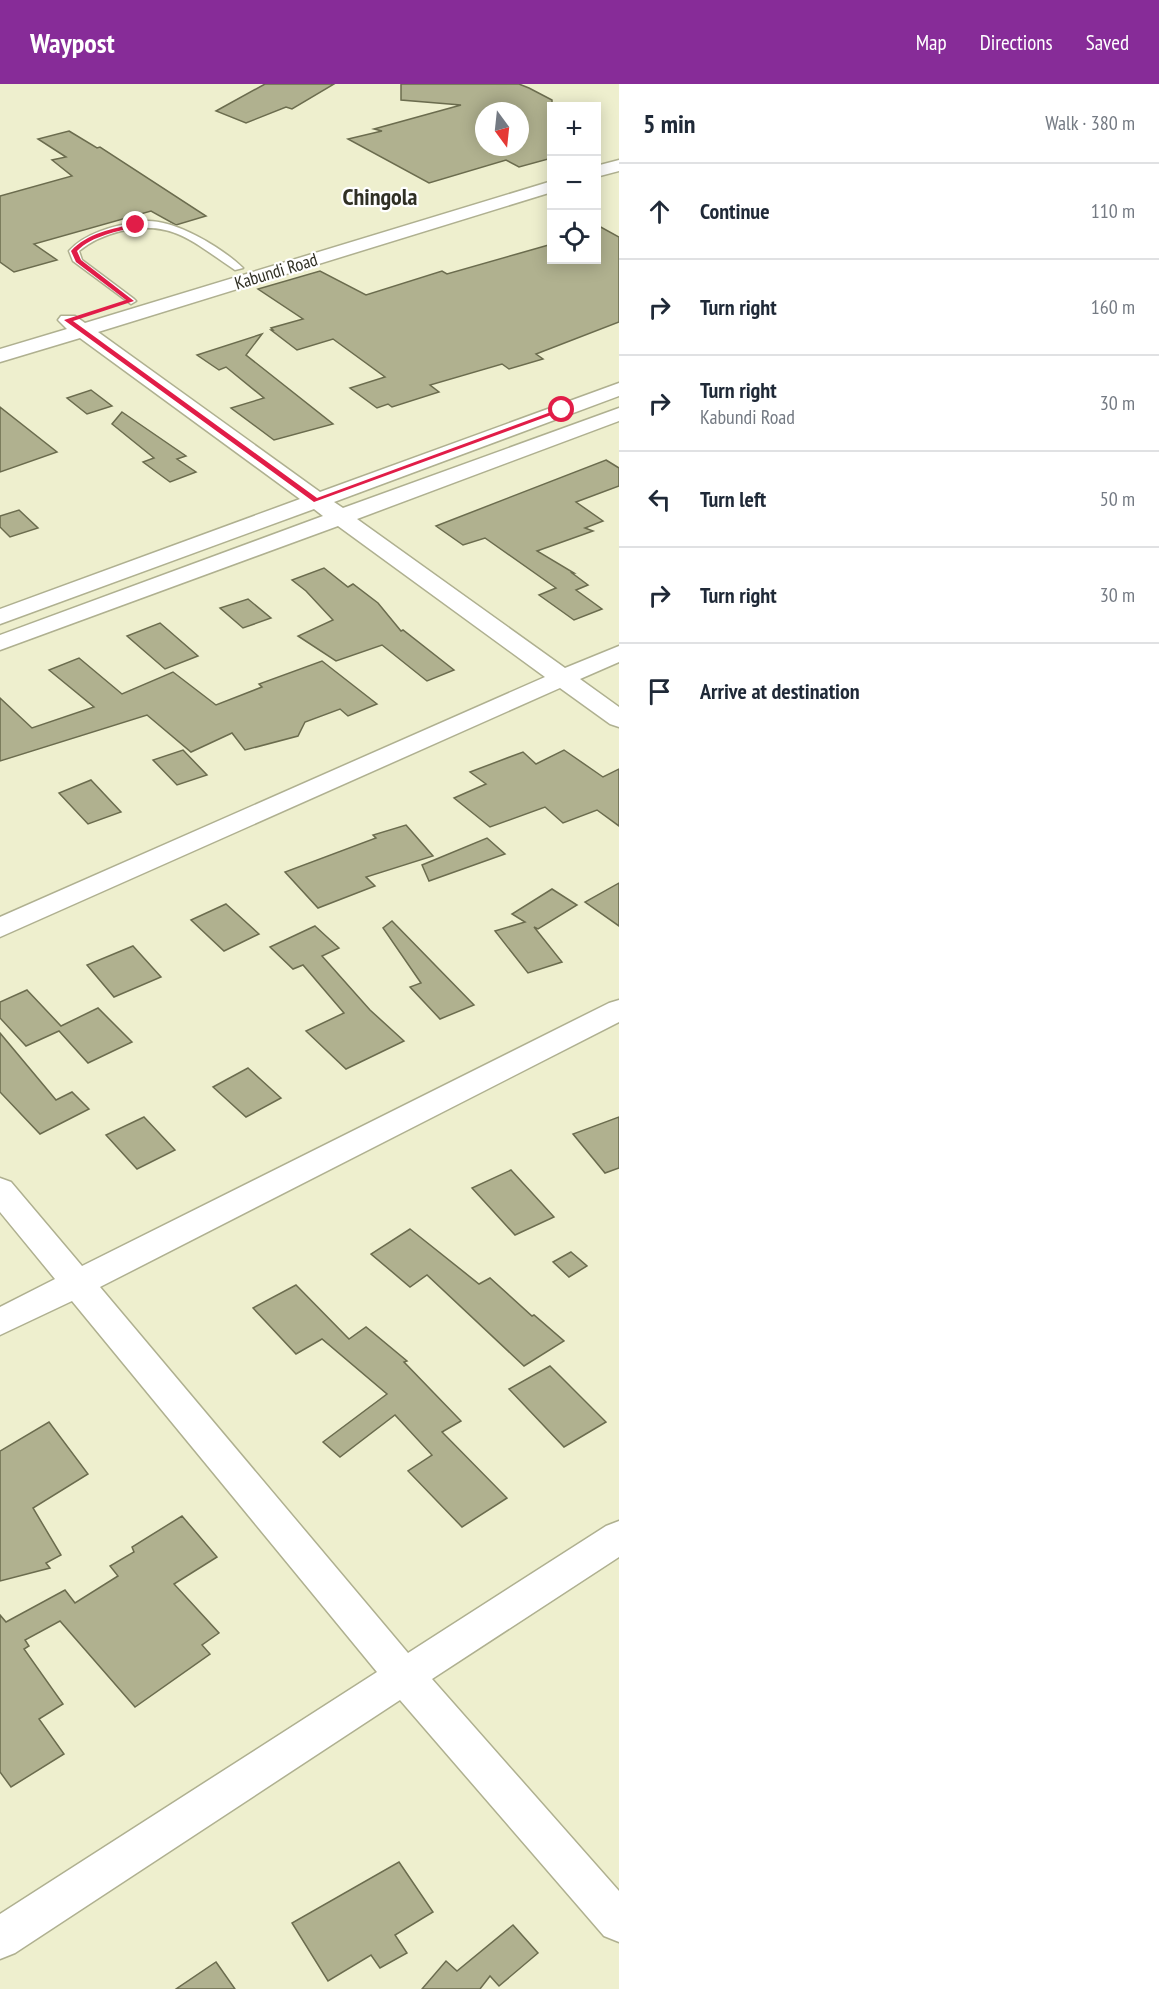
<!DOCTYPE html>
<meta charset="utf-8">
<style>
:root{--surface:#fff;--page:#f2f2f3;--text:#1f2937;--muted:#747a83;--line:#e0e1e3;--accent:#872c98}
body{margin:0;font-family:"PT Sans Narrow",sans-serif;background:var(--page);color:var(--text)}
.controls{position:absolute;right:18px;top:18px;display:grid;overflow:hidden;border-radius:0px;box-shadow:0 3px 15px #0003}
.controls button{width:54px;height:54px;display:grid;place-items:center;padding:0;border:0;border-bottom:2px solid var(--line);background:var(--surface);color:var(--text);font:30px sans-serif}
.compass{position:absolute;left:475px;top:18px;width:54px;height:54px;border-radius:50%;background:var(--surface);box-shadow:0 3px 15px #0003;rotate:165deg}
.stop{position:absolute;width:18px;height:18px;margin:-14px;border:4px solid #e11d48;border-radius:50%;background:#fff}
.stop.end{background:#e11d48;border-color:#fff;box-shadow:0 2px 6px #0008}
.list{margin:0;padding:0;list-style:none}
h2{display:flex;justify-content:space-between;align-items:center;height:78px;margin:0;padding:0 24px;font-size:26px}
h2 small{font-size:20px;font-weight:400;color:var(--muted)}
.list li{display:grid;grid-template-columns:39px 1fr auto;gap:18px;align-items:center;box-sizing:border-box;height:96px;padding:0 24px;border-top:2px solid var(--line)}
.list b{display:block;font-size:22px;white-space:nowrap}
.list p{margin:0;font-size:20px;white-space:nowrap;color:var(--muted)}
.list em{font-size:20px;font-style:normal;color:var(--muted)}
.icon{flex:none;width:33px;height:33px;fill:none;stroke:currentColor;stroke-width:2;stroke-linecap:round;stroke-linejoin:round}
.map{position:relative;flex:none;width:619px;height:1905px;overflow:hidden}
header{display:flex;align-items:center;gap:36px;box-sizing:border-box;height:84px;padding:0 30px;background:var(--accent);color:#fff}
header strong{font-size:28px}
nav{display:flex;gap:33px;margin-inline-start:auto;font-size:21px}
main{display:flex}
aside{flex:1;background:var(--surface)}
.map>svg:first-child{display:block}
</style>
<header>
<strong>Waypost</strong>
<nav><a>Map</a><a>Directions</a><a>Saved</a></nav>
</header>
<main>
<div class="map">
<svg width="619" height="1905" viewBox="0 0 619 1905">
<rect width="100%" height="100%" fill="#eeefce"/>
<g fill="#b0b18f" stroke="#6b6c4e" stroke-width="1.5" fill-rule="evenodd">
<path d="M 265,0 L 334,0 L 292,25 L 286,23 L 246,39 L 216,27 Z"/>
<path d="M 401,0 L 519,0 L 529,4 L 552,16 L 552,74 L 519,83 L 506,76 L 429,99 L 348,55 L 382,47 L 374,45 L 461,21 L 401,16 ZM 484,27 L 520,27 L 520,63 L 484,63 Z"/>
<path d="M 69,47 L 97,64 L 100,63 L 206,132 L 176,141 L 151,127 L 34,160 L 57,176 L 14,188 L 0,178 L 0,112 L 72,92 L 52,76 L 66,73 L 38,55 Z"/>
<path d="M 597,141 L 619,153 L 619,238 L 536,270 L 543,275 L 509,285 L 502,280 L 430,301 L 439,308 L 392,323 L 388,320 L 377,324 L 350,304 L 385,293 L 333,255 L 297,266 L 271,246 L 273,246 L 271,244 L 303,235 L 258,205 L 320,187 L 366,211 L 442,187 L 447,190 L 552,160 L 552,176 L 597,176 Z"/>
<path d="M 262,250 L 246,271 L 333,340 L 274,356 L 231,324 L 264,314 L 226,283 L 219,286 L 197,271 Z"/>
<path d="M 91,306 L 112,322 L 87,330 L 67,314 Z"/>
<path d="M 0,323 L 57,368 L 0,388 Z"/>
<path d="M 122,328 L 186,372 L 177,375 L 196,388 L 170,398 L 143,378 L 154,374 L 112,340 Z"/>
<path d="M 606,376 L 619,384 L 619,402 L 576,418 L 603,437 L 585,444 L 593,447 L 537,467 L 574,489 L 572,489 L 588,501 L 576,506 L 602,525 L 574,536 L 539,511 L 556,504 L 485,454 L 463,461 L 436,442 Z"/>
<path d="M 19,426 L 38,444 L 10,453 L 0,443 L 0,432 Z"/>
<path d="M 324,484 L 348,503 L 353,500 L 378,519 L 401,547 L 403,546 L 454,586 L 427,597 L 382,561 L 336,577 L 298,552 L 333,536 L 306,507 L 292,496 Z"/>
<path d="M 248,515 L 271,534 L 243,544 L 220,524 Z"/>
<path d="M 160,539 L 198,572 L 165,585 L 127,552 Z"/>
<path d="M 79,574 L 122,610 L 173,588 L 216,621 L 262,603 L 259,600 L 322,577 L 377,620 L 348,632 L 340,625 L 305,638 L 298,652 L 245,666 L 232,649 L 191,668 L 147,631 L 0,677 L 0,614 L 32,644 L 94,623 L 49,586 Z"/>
<path d="M 183,666 L 207,691 L 177,701 L 153,676 Z"/>
<path d="M 564,666 L 603,693 L 619,685 L 619,742 L 597,726 L 563,739 L 545,723 L 490,743 L 454,714 L 486,700 L 470,688 L 523,668 L 536,680 Z"/>
<path d="M 91,696 L 121,728 L 88,740 L 59,709 Z"/>
<path d="M 406,741 L 433,772 L 366,793 L 375,802 L 318,824 L 285,788 L 376,754 L 373,751 Z"/>
<path d="M 487,754 L 505,770 L 429,797 L 422,781 Z"/>
<path d="M 619,799 L 619,842 L 585,818 Z"/>
<path d="M 552,805 L 577,821 L 538,845 L 534,843 L 562,878 L 528,889 L 495,847 L 525,838 L 512,830 Z"/>
<path d="M 226,820 L 259,850 L 224,867 L 191,836 Z"/>
<path d="M 392,837 L 474,921 L 440,935 L 410,903 L 421,899 L 383,844 Z"/>
<path d="M 315,842 L 339,864 L 322,872 L 370,926 L 404,957 L 346,985 L 306,947 L 344,929 L 303,881 L 293,885 L 270,863 Z"/>
<path d="M 133,862 L 161,893 L 114,913 L 87,881 Z"/>
<path d="M 27,906 L 61,942 L 98,924 L 132,958 L 88,979 L 59,947 L 26,962 L 0,934 L 0,918 Z"/>
<path d="M 0,949 L 56,1016 L 72,1008 L 89,1025 L 40,1050 L 0,1008 Z"/>
<path d="M 248,984 L 281,1014 L 246,1033 L 213,1003 Z"/>
<path d="M 144,1033 L 175,1066 L 137,1085 L 106,1051 Z"/>
<path d="M 619,1033 L 619,1084 L 605,1089 L 573,1050 Z"/>
<path d="M 511,1086 L 554,1133 L 515,1151 L 472,1104 Z"/>
<path d="M 410,1145 L 479,1200 L 490,1194 L 532,1232 L 534,1231 L 564,1257 L 524,1282 L 427,1191 L 410,1203 L 371,1170 Z"/>
<path d="M 571,1168 L 587,1182 L 569,1193 L 553,1178 Z"/>
<path d="M 296,1201 L 349,1255 L 366,1243 L 407,1277 L 404,1278 L 461,1337 L 442,1348 L 507,1414 L 462,1443 L 408,1387 L 432,1371 L 395,1331 L 340,1373 L 323,1358 L 387,1310 L 322,1255 L 296,1270 L 253,1224 Z"/>
<path d="M 550,1282 L 606,1338 L 564,1363 L 509,1305 Z"/>
<path d="M 49,1338 L 88,1390 L 33,1424 L 61,1471 L 46,1479 L 50,1484 L 0,1497 L 0,1367 Z"/>
<path d="M 182,1432 L 217,1473 L 174,1500 L 219,1549 L 202,1561 L 210,1570 L 135,1623 L 60,1537 L 25,1556 L 29,1562 L 24,1565 L 63,1620 L 39,1635 L 64,1670 L 11,1703 L 0,1688 L 0,1531 L 6,1538 L 65,1506 L 75,1519 L 118,1492 L 110,1482 L 134,1468 L 132,1463 Z"/>
<path d="M 399,1778 L 433,1828 L 395,1851 L 407,1869 L 380,1884 L 371,1871 L 328,1897 L 292,1839 Z"/>
<path d="M 513,1841 L 538,1869 L 499,1902 L 490,1892 L 480,1905 L 422,1905 L 446,1877 L 457,1887 Z"/>
<path d="M 216,1878 L 235,1905 L 176,1905 Z"/>
</g>
<g fill="none" stroke-linecap="round" stroke-linejoin="round">
<g stroke="#afb090" stroke-width="3">
<path id="service" d="M 146,137 C 176,136 221,163 243,184 L 235,186 C 194,159 172,135 121,147 C 105,151 91,157 79,167 L 82,176 L 134,215 L 136,217 L 131,220 L 73,177 L 69,167 C 87,147 120,140 146,137 Z"/>
</g>
<g stroke="#afb090" stroke-width="3">
<g id="minor">
<path d="M 619,76 L 619,87 L 596,93 L 596,82 Z"/>
<path d="M 552,97 L 552,108 L 98,248 L 320,408 L 619,299 L 619,312 L 334,418 L 343,424 L 619,324 L 619,337 L 357,435 L 565,584 L 619,562 L 619,578 L 580,595 L 619,623 L 619,643 L 610,640 L 560,604 L 0,853 L 0,833 L 545,593 L 338,442 L 0,566 L 0,551 L 323,432 L 314,425 L 0,540 L 0,525 L 300,415 L 80,254 L 0,278 L 0,265 L 67,245 L 58,236 L 61,232 L 75,232 L 85,239 Z"/>
<path d="M 619,916 L 619,938 L 100,1203 L 408,1569 L 606,1442 L 619,1437 L 619,1473 L 432,1595 L 619,1807 L 619,1858 L 604,1852 L 400,1616 L 15,1869 L 0,1875 L 0,1830 L 377,1588 L 72,1217 L 0,1251 L 0,1223 L 55,1195 L 0,1128 L 0,1094 L 11,1098 L 82,1182 L 609,919 Z"/>
</g>
</g>
<use href="#service" fill="#fff" fill-rule="evenodd"/>
<use href="#minor" fill="#fff" fill-rule="evenodd"/>
</g>
<path fill="#e11d48" d="M 136,139 L 138,142 C 117,148 93,151 77,167 L 81,176 L 134,217 L 73,237 L 317,414 L 559,325 L 565,326 L 314,418 L 64,236 L 126,216 L 76,178 L 71,167 C 87,149 113,145 136,139 Z"/>
<g text-anchor="middle" dominant-baseline="central" stroke-width="4.5" stroke-linejoin="round" paint-order="stroke">
<g font-size="18" fill="#303024" stroke="#fff">
<text transform="translate(276 187) rotate(-17)">Kabundi Road</text>
</g>
<g font-size="24" font-weight="bold" fill="#303024" stroke="#fff">
<text x="380" y="112">Chingola</text>
</g>
</g>
</svg>
<div class="controls">
<button>+</button>
<button>−</button>
<button><svg class="icon" aria-label="locate" viewBox="0 0 24 24"><circle cx="12" cy="12" r="6"/><path d="M12 2v4M12 18v4M2 12h4M18 12h4"/></svg></button>
</div>
<svg class="compass" viewBox="-18 -18 36 36"><path d="M0-13l5 13h-10z" fill="#e53935"/><path d="M0 13l5-13h-10z" fill="#747a83"/></svg>
<div class="stop" style="left:562px;top:326px"></div>
<div class="stop end" style="left:136px;top:141px"></div>
</div>
<aside>
<h2>5 min<small>Walk · 380 m</small></h2>
<ul class="list">
<li><svg class="icon" aria-label="ahead" viewBox="0 0 24 24"><path d="M12 20V5M6 11l6-6 6 6"/></svg><div><b>Continue</b></div><em>110 m</em></li>
<li><svg class="icon" aria-label="right" viewBox="0 0 24 24"><path d="M7 20v-9h11M14 6l5 5-5 5"/></svg><div><b>Turn right</b></div><em>160 m</em></li>
<li><svg class="icon" aria-label="right" viewBox="0 0 24 24"><path d="M7 20v-9h11M14 6l5 5-5 5"/></svg><div><b>Turn right</b><p>Kabundi Road</p></div><em>30 m</em></li>
<li><svg class="icon" aria-label="left" viewBox="0 0 24 24"><path d="M17 20v-9H6M10 6l-5 5 5 5"/></svg><div><b>Turn left</b></div><em>50 m</em></li>
<li><svg class="icon" aria-label="right" viewBox="0 0 24 24"><path d="M7 20v-9h11M14 6l5 5-5 5"/></svg><div><b>Turn right</b></div><em>30 m</em></li>
<li><svg class="icon" aria-label="arrive" viewBox="0 0 24 24"><path d="M6 21V4h12l-3 4 3 4H6"/></svg><div><b>Arrive at destination</b></div></li>
</ul>
</aside>
</main>
